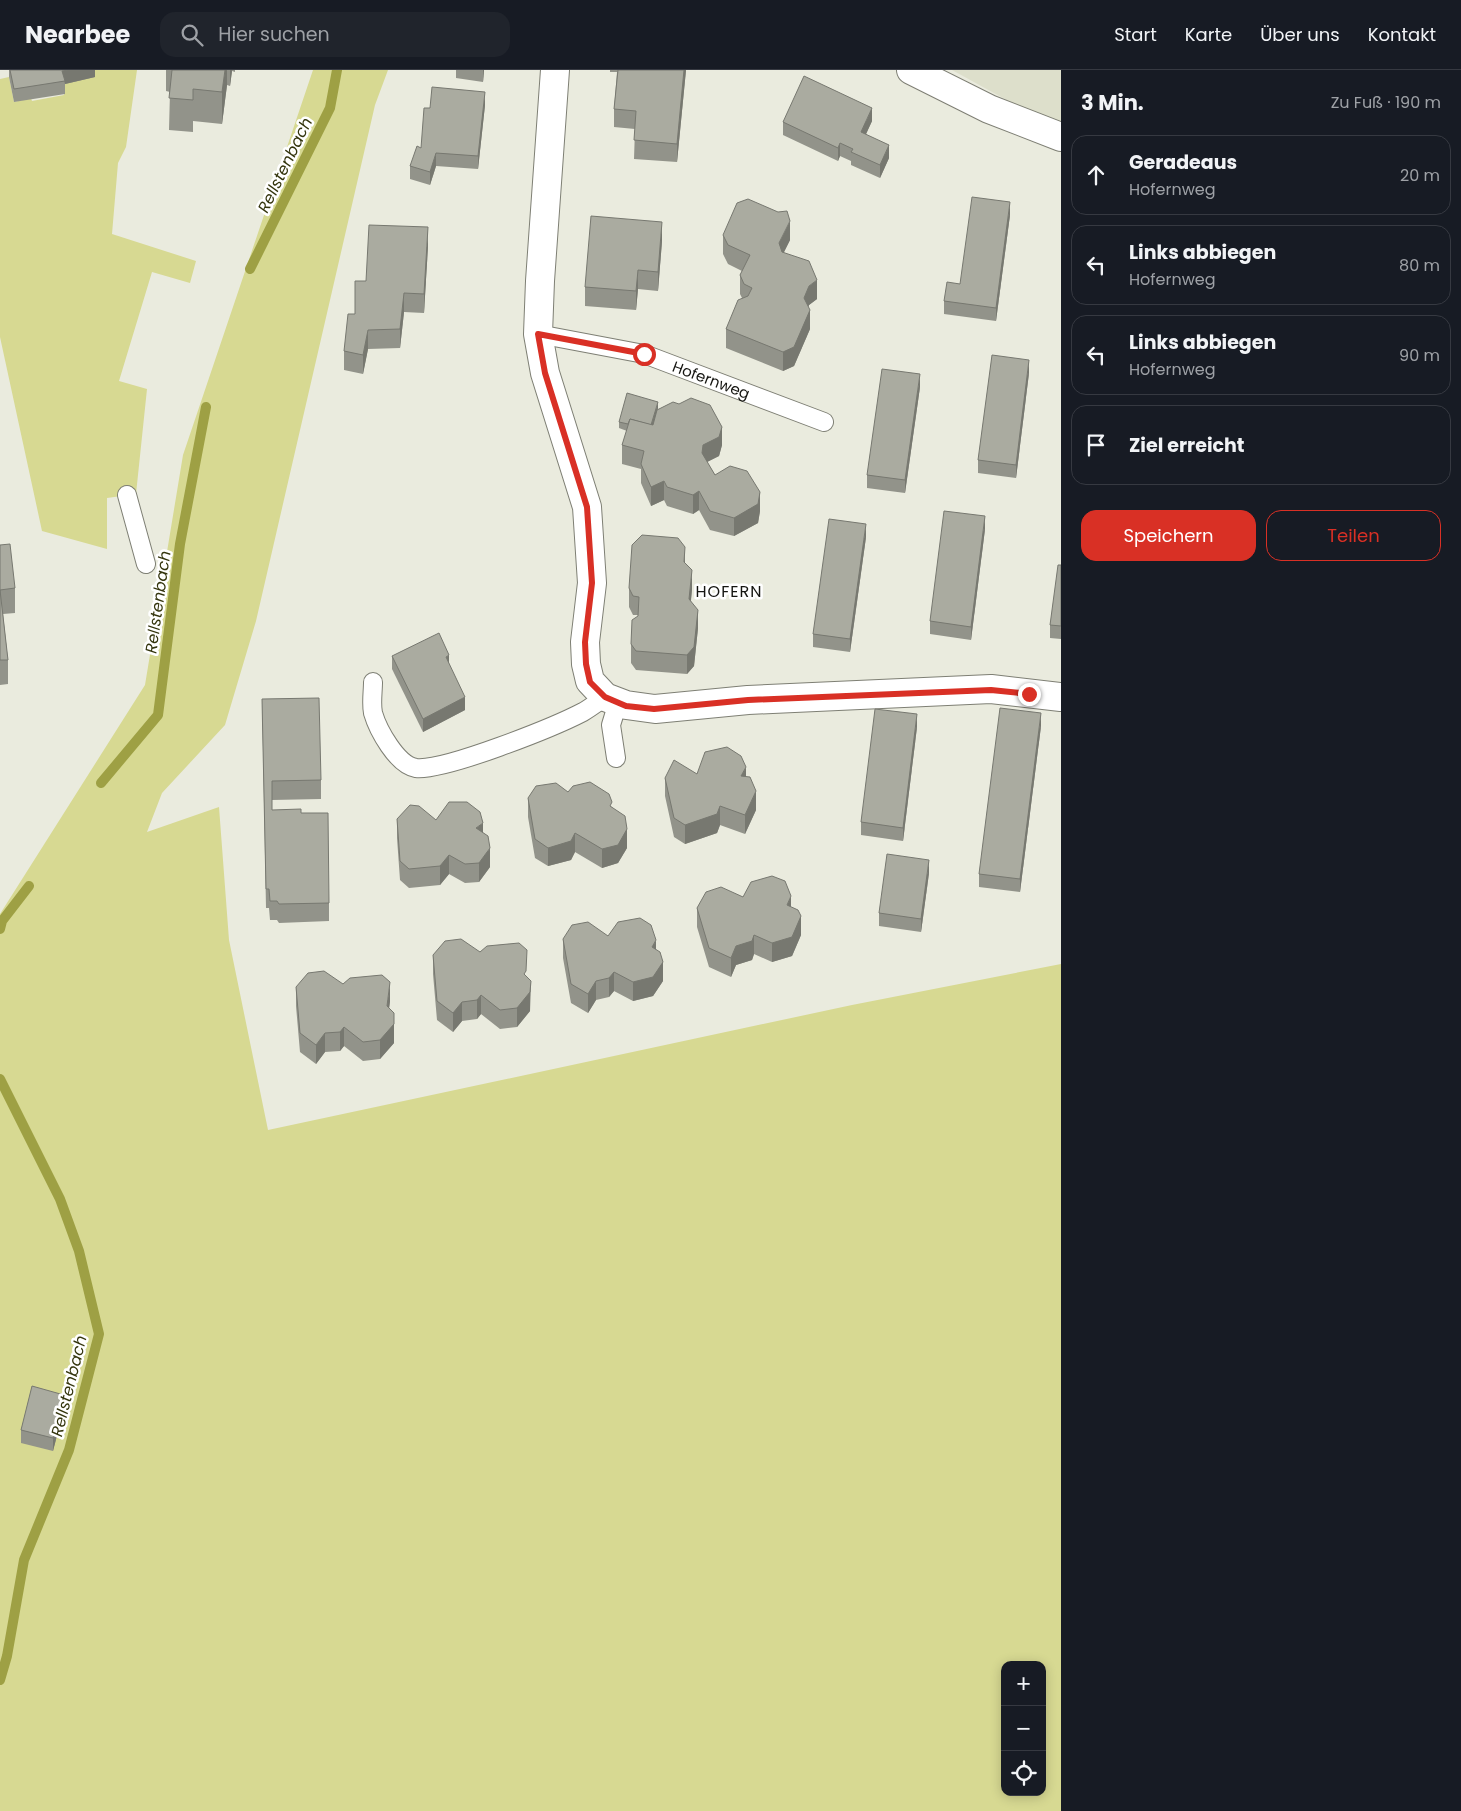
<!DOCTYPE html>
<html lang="de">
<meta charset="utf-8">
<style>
:root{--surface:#171b24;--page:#20242c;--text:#f1f3f6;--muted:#9ea1a6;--line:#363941;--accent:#d93025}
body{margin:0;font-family:Poppins,sans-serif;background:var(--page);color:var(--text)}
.controls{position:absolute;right:15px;bottom:15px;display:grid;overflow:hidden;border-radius:10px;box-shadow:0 2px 12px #0003}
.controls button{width:45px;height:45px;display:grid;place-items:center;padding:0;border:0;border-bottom:1px solid var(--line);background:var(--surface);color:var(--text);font:25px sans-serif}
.stop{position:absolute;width:15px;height:15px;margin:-11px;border:4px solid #d93025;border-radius:50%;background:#fff}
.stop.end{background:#d93025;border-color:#fff;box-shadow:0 1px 5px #0008}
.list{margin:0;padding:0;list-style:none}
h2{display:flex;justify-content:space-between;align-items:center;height:65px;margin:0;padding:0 20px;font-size:21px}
h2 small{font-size:16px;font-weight:400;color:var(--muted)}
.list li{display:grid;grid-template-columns:32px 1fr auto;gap:15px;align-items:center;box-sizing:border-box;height:80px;margin:0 10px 10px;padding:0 10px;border:1px solid var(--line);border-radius:15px}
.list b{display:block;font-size:19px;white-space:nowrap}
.list p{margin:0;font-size:16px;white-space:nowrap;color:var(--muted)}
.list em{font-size:16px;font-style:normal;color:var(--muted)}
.actions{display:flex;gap:10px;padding:15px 20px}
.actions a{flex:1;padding:11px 0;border:1px solid var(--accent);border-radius:15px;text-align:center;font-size:18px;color:var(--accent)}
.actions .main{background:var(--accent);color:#fff}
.icon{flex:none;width:28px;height:28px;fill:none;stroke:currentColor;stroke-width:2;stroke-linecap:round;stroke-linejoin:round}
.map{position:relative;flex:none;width:1061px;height:1741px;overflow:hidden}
header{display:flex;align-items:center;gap:30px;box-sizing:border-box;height:70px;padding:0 25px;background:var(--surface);border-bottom:1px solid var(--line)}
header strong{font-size:24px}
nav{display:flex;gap:28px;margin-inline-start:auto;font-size:18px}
.search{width:350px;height:45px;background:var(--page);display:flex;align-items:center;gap:12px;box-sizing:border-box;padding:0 18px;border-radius:15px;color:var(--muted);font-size:19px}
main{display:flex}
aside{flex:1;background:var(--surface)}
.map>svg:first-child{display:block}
</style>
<header>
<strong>Nearbee</strong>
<div class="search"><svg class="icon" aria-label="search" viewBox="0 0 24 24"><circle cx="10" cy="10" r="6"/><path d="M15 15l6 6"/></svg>Hier suchen</div>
<nav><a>Start</a><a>Karte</a><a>Über uns</a><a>Kontakt</a></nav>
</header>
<main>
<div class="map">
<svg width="1061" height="1741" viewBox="0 0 1061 1741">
<rect width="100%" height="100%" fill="#eaebde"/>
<path fill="#dddfcb" d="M 952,0 L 1061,0 L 1061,60 Z"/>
<g fill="#d7d992" fill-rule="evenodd">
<path d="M 94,0 L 137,0 L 126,77 L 118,93 L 112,164 L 196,191 L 190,213 L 152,202 L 119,311 L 147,319 L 136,424 L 107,428 L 107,479 L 42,461 L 0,267 L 0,9 L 9,7 L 14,32 L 31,28 L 32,31 L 64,25 L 62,14 Z"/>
<path d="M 313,0 L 388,0 L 375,35 L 256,551 L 225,655 L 162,723 L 147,762 L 219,737 L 229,870 L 268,1060 L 852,935 L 1061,894 L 1061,1741 L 0,1741 L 0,844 L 145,615 L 183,385 ZM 1005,1595 L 1042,1595 L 1042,1722 L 1005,1722 Z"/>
</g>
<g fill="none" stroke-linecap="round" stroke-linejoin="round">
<g stroke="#9ea044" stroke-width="10">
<path d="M 250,199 L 330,38 L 337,0"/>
<path d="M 101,713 L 158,645 L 180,474 L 206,337"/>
<path d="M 0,859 L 2,851 L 29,816"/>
<path d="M 0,1009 L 60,1129 L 79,1181 L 99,1264 L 69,1380 L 24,1490 L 7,1586 L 0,1610"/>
</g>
<g stroke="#7e7f74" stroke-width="20">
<g id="lane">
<path id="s1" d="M 538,264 L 644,284 L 824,352"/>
<path d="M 127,425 L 146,494"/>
<path d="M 373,612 C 373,622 371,633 373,643 C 378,660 397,695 416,698 C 445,701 554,657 583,642 C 590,638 598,632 605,627"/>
<path d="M 616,688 L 611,655 L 618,632"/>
</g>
</g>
<g stroke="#7e7f74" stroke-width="30">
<g id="street">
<path d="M 555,0 L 540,211 L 538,264 L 545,303 L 587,437 L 592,513 L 585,572 L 586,594 L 590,611 L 605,627 L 626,635 L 655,639 L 748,630 L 991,619 L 1061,627"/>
<path d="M 911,0 L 989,39 L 1061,67"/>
</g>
</g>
<use href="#lane" stroke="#fff" stroke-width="18"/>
<use href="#street" stroke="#fff" stroke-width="28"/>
</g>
<g fill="#92938a">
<path d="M 9,0 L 95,0 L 95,7 L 65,14 L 65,24 L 14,32 L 9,7 Z"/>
<path d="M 166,0 L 235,0 L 235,2 L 232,1 L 230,16 L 227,15 L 222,54 L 193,51 L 193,62 L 169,60 L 170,22 L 166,21 Z"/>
<path d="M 456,0 L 484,0 L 483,12 L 456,8 Z"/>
<path d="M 610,0 L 686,0 L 677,92 L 634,89 L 635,59 L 614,57 L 614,39 L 617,2 L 610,2 Z"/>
<path d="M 485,35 L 478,99 L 436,96 L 430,115 L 410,109 L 410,96 L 421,78 Z"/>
<path d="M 872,51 L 866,64 L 889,88 L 880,108 L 851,95 L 851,91 L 840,86 L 838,91 L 783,65 L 783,52 Z"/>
<path d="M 1010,145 L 996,251 L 944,244 L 944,231 L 960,214 Z"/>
<path d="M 723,165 L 790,170 L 784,182 L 817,229 L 809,235 L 808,237 L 810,259 L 794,296 L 783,301 L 726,278 L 726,259 L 742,228 L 740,224 L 740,205 L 742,201 L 728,194 L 723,184 Z"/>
<path d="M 662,171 L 658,221 L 638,219 L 636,240 L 585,236 L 585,217 Z"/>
<path d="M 428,176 L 424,243 L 404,242 L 400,278 L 368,279 L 363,304 L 344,300 L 344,281 L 366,211 Z"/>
<path d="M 1029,303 L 1016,408 L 978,403 L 978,390 Z"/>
<path d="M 920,317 L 905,423 L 867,418 L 867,405 Z"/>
<path d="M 658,338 L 653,355 L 722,375 L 719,386 L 707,392 L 715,405 L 760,441 L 758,453 L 734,466 L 710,460 L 699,440 L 693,444 L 667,436 L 664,430 L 651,436 L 641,413 L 641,399 L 622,394 L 622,375 L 627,361 L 619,358 L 619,352 Z"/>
<path d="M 985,459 L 971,570 L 930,564 L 930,551 Z"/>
<path d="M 866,467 L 850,582 L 813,577 L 813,564 Z"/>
<path d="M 0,475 L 15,518 L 15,543 L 3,544 L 8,590 L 8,614 L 0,615 Z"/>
<path d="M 685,494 L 692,519 L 691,531 L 698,558 L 694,596 L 687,604 L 636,600 L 631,593 L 631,574 L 638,545 L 633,545 L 629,537 L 629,518 Z"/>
<path d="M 1061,495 L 1061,569 L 1050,568 L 1050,555 Z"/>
<path d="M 392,586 L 449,594 L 465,640 L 423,662 L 392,599 Z"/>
<path d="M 262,629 L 321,710 L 321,729 L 272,730 L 272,740 L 301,743 L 329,833 L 329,851 L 279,853 L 277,850 L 270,850 L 269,838 L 266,838 Z"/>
<path d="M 1041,656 L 1020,822 L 979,817 L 979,804 Z"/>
<path d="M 917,657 L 903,771 L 861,765 L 861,752 Z"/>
<path d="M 697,704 L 746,707 L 756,740 L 745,764 L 720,755 L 717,763 L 685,774 L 674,767 L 665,726 L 665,708 Z"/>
<path d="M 568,722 L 612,737 L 627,778 L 618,793 L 602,798 L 575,782 L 571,790 L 548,796 L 535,788 L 528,747 L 528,728 Z"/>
<path d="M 397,749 L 436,750 L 483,762 L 490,797 L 479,812 L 465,813 L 449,804 L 440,815 L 409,818 L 400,810 L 397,768 Z"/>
<path d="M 929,803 L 921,862 L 879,856 L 879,843 Z"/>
<path d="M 743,827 L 791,837 L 801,865 L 792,886 L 772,892 L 754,884 L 752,890 L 736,895 L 731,907 L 709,897 L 697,857 L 697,838 Z"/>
<path d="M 608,866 L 656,879 L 663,911 L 653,926 L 633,931 L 614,921 L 609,927 L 596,930 L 588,943 L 571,933 L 563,888 L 563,869 Z"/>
<path d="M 480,882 L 527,907 L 530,941 L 517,957 L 500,959 L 481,944 L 477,949 L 462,951 L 453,962 L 437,950 L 433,904 L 433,885 Z"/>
<path d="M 343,914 L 390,931 L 389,938 L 394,973 L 380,989 L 363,991 L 344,976 L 340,981 L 325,982 L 316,994 L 300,982 L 296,936 L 296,917 Z"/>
<path d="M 64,1338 L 53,1381 L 21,1373 L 21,1360 Z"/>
</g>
<g fill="#777870">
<path d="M 68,0 L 95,0 L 95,7 L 65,14 L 62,1 Z"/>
<path d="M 225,0 L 227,0 L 227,15 L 222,54 L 222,22 Z"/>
<path d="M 230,0 L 232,0 L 232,1 L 230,16 Z"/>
<path d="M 483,0 L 484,0 L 483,12 Z"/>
<path d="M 684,0 L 686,0 L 677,92 L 677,74 Z"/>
<path d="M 485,22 L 485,35 L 478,99 L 478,86 Z"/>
<path d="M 872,38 L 872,51 L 861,75 L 861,62 Z"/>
<path d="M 840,73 L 840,86 L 838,91 L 838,78 Z"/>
<path d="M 889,75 L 889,88 L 880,108 L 880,95 Z"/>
<path d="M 436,83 L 436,96 L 430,115 L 430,102 Z"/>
<path d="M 1010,132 L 1010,145 L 996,251 L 996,238 Z"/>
<path d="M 790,151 L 790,170 L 779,192 L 779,173 Z"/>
<path d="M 662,152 L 662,171 L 658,221 L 658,202 Z"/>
<path d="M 428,157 L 428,176 L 424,243 L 424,224 Z"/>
<path d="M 638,200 L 638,219 L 636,240 L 636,221 Z"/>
<path d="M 817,210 L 817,229 L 809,235 L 804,247 L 804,228 L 809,216 Z"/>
<path d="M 404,223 L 404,242 L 400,278 L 400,259 Z"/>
<path d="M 810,240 L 810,259 L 794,296 L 783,301 L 783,282 Z"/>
<path d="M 368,260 L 368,279 L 363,304 L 363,285 Z"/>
<path d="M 1029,290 L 1029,303 L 1016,408 L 1016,395 Z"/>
<path d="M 920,304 L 920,317 L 905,423 L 905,410 Z"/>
<path d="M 658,332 L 658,338 L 650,367 L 650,360 Z"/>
<path d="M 722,357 L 722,375 L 719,386 L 703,394 L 702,383 L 703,375 Z"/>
<path d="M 664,411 L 664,430 L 651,436 L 651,417 Z"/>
<path d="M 699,421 L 699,440 L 693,444 L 693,425 Z"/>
<path d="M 760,422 L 760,441 L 758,453 L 734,466 L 734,448 Z"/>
<path d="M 985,446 L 985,459 L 971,570 L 971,557 Z"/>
<path d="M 866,454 L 866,467 L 850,582 L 850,569 Z"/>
<path d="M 685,477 L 685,496 L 684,492 Z"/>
<path d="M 692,500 L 692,519 L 689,548 L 689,529 Z"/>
<path d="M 698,540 L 698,558 L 694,596 L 687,604 L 687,585 Z"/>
<path d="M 449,585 L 449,598 L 446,587 Z"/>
<path d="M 465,627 L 465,640 L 423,662 L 423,649 Z"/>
<path d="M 1041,643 L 1041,656 L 1020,822 L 1020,809 Z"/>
<path d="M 917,644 L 917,657 L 903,771 L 903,758 Z"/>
<path d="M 746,697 L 746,716 L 741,706 Z"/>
<path d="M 756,721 L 756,740 L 745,764 L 745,745 Z"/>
<path d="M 720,736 L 720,755 L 717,763 L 685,774 L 685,755 Z"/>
<path d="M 483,753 L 483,772 L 476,758 Z"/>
<path d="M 627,759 L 627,778 L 618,793 L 602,798 L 602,779 Z"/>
<path d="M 575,763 L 575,782 L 571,790 L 548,796 L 548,778 Z"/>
<path d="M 490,778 L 490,797 L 479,812 L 479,793 Z"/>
<path d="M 449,785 L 449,804 L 440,815 L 440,796 Z"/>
<path d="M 929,790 L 929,803 L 921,862 L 921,849 Z"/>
<path d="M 791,826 L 791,845 L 787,835 Z"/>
<path d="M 801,846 L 801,865 L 792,886 L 772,892 L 772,873 Z"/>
<path d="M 754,865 L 754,884 L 752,890 L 736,895 L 731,907 L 731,888 L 736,876 Z"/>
<path d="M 656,870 L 656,889 L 652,877 Z"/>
<path d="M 663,892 L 663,911 L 653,926 L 633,931 L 633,912 Z"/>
<path d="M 614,902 L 614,921 L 609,927 L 609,908 Z"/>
<path d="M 531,911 L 530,941 L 517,957 L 517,938 Z"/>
<path d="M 596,911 L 596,930 L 588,943 L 588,924 Z"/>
<path d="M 390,912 L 390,931 L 387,955 L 387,936 Z"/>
<path d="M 481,925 L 481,944 L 477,949 L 477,930 Z"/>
<path d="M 462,932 L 462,951 L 453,962 L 453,943 Z"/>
<path d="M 394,943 L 394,973 L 380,989 L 380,970 Z"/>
<path d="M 344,957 L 344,976 L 340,981 L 340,962 Z"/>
<path d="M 325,963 L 325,982 L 316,994 L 316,975 Z"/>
<path d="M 64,1325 L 64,1338 L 53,1381 L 53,1368 Z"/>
</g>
<g fill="#aaaba0" stroke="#777870">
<path d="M 10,0 L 68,0 L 62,1 L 65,11 L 14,19 Z"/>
<path d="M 172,0 L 225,0 L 222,22 L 193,19 L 193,30 L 169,28 Z"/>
<path d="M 618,0 L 684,0 L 677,74 L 634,70 L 636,41 L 614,39 Z"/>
<path d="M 804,6 L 872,38 L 861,62 L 889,75 L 880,95 L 851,82 L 853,79 L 840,73 L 838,78 L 783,52 Z"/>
<path d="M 432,17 L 485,22 L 478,86 L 436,83 L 430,102 L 410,96 L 417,76 L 421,78 L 424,38 L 430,38 Z"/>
<path d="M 972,127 L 1010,132 L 996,238 L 944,231 L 947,212 L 960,214 Z"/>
<path d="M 748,129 L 778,142 L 787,141 L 790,151 L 779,173 L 782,182 L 809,191 L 817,210 L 809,216 L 804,228 L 810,240 L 794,277 L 783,282 L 726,259 L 738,230 L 748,226 L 752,218 L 744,214 L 740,205 L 750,185 L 728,175 L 723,165 L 737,133 Z"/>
<path d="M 591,146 L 662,152 L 658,202 L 638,200 L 636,221 L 585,217 Z"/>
<path d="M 369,155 L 428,157 L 424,224 L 404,223 L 400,259 L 368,260 L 363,285 L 344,281 L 348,244 L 355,244 L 355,211 L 366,211 Z"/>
<path d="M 992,285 L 1029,290 L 1016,395 L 978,390 Z"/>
<path d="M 882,299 L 920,304 L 905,410 L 867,405 Z"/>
<path d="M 627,323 L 658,332 L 651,355 L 630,349 L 628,354 L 619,352 Z"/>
<path d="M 691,328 L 710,335 L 722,357 L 719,367 L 703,375 L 702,383 L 715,405 L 730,396 L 747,401 L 760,422 L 758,434 L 734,448 L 710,441 L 699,421 L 693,425 L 667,417 L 664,411 L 651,417 L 641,394 L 644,381 L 622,375 L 630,349 L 653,355 L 657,340 L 673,332 L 679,334 Z"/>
<path d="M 944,441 L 985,446 L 971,557 L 930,551 Z"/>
<path d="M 829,449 L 866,454 L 850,569 L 813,564 Z"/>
<path d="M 642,465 L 678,468 L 685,477 L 684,492 L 692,500 L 689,529 L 698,540 L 694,577 L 687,585 L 636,581 L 631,574 L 632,550 L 638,546 L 639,527 L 633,526 L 629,518 L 632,475 Z"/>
<path d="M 10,474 L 15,518 L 0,520 L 8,590 L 0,590 L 0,475 Z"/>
<path d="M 1058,495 L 1061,495 L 1061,556 L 1050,555 Z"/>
<path d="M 439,563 L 449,585 L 446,587 L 465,627 L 423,649 L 392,586 Z"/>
<path d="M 319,628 L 321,710 L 272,711 L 272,740 L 301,739 L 301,743 L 328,743 L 329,833 L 279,834 L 277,831 L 270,831 L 269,819 L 266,819 L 262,629 Z"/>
<path d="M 1000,638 L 1041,643 L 1020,809 L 979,804 Z"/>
<path d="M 875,639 L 917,644 L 903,758 L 861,752 Z"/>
<path d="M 727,677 L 741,686 L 746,697 L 741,706 L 750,707 L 756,721 L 745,745 L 720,736 L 717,744 L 685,755 L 674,748 L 665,708 L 674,690 L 697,704 L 705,682 Z"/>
<path d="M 590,712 L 609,724 L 612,732 L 610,736 L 625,746 L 627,759 L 618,775 L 602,779 L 575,763 L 571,771 L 548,778 L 535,769 L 528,728 L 536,716 L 556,713 L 568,722 L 573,716 Z"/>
<path d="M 449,732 L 467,732 L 480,742 L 483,753 L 476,758 L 488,766 L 490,778 L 479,793 L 465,794 L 449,785 L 440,796 L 409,799 L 400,791 L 397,749 L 410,735 L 419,736 L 436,750 Z"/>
<path d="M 887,784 L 929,790 L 921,849 L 879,843 Z"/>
<path d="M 772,806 L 785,811 L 791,826 L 787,835 L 798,840 L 801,846 L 792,867 L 772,873 L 754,865 L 752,871 L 736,876 L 731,888 L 709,878 L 697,838 L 706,822 L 721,817 L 743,827 L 751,812 Z"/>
<path d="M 640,848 L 651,855 L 656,870 L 652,877 L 660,882 L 663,892 L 653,907 L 633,912 L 614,902 L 609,908 L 596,911 L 588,924 L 571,914 L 563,869 L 572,855 L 588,852 L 608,866 L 618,852 Z"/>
<path d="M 461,869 L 480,882 L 487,876 L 519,873 L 527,880 L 526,901 L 524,904 L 531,911 L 530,922 L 517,938 L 500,940 L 481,925 L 477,930 L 462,932 L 453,943 L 437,931 L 433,885 L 445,871 Z"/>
<path d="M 324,901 L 343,914 L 350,908 L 382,905 L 390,912 L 387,936 L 394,943 L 394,954 L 380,970 L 363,972 L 344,957 L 340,962 L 325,963 L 316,975 L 300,963 L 296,917 L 308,903 Z"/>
<path d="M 32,1316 L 64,1325 L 53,1368 L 21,1360 Z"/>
</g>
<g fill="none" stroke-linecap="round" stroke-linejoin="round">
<path stroke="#d93025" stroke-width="6" d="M 644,284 L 538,264 L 545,303 L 587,437 L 592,513 L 585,572 L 586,594 L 590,612 L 605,627 L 626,636 L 654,639 L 748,630 L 991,620 L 1029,624"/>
</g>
<g text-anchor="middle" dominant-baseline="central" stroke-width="5" stroke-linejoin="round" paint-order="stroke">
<g font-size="15" fill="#151511" stroke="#fff">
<text stroke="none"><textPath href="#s1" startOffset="180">Hofernweg</textPath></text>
</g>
<g font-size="16" font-style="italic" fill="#34350d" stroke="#fff">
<text transform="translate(285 95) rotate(-64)">Rellstenbach</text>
<text transform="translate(158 532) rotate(-82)">Rellstenbach</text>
<text transform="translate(69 1316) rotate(-76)">Rellstenbach</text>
</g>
<g font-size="16" letter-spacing="1" fill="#151511" stroke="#fff">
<text x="729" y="521">HOFERN</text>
</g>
</g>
</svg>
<div class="controls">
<button>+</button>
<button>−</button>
<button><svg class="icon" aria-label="locate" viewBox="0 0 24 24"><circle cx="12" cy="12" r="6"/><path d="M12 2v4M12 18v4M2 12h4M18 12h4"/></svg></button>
</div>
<div class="stop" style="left:644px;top:284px"></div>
<div class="stop end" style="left:1029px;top:624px"></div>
</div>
<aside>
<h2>3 Min.<small>Zu Fuß · 190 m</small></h2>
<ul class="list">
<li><svg class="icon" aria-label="ahead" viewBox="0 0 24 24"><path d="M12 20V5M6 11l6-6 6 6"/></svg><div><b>Geradeaus</b><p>Hofernweg</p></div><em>20 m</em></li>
<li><svg class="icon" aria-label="left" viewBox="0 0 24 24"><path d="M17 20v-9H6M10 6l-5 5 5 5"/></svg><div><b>Links abbiegen</b><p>Hofernweg</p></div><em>80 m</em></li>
<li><svg class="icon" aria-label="left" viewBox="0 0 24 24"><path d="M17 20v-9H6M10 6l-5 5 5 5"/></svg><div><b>Links abbiegen</b><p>Hofernweg</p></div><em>90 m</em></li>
<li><svg class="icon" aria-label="arrive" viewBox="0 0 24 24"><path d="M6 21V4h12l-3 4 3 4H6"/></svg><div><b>Ziel erreicht</b></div></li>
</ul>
<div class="actions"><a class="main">Speichern</a><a>Teilen</a></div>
</aside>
</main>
